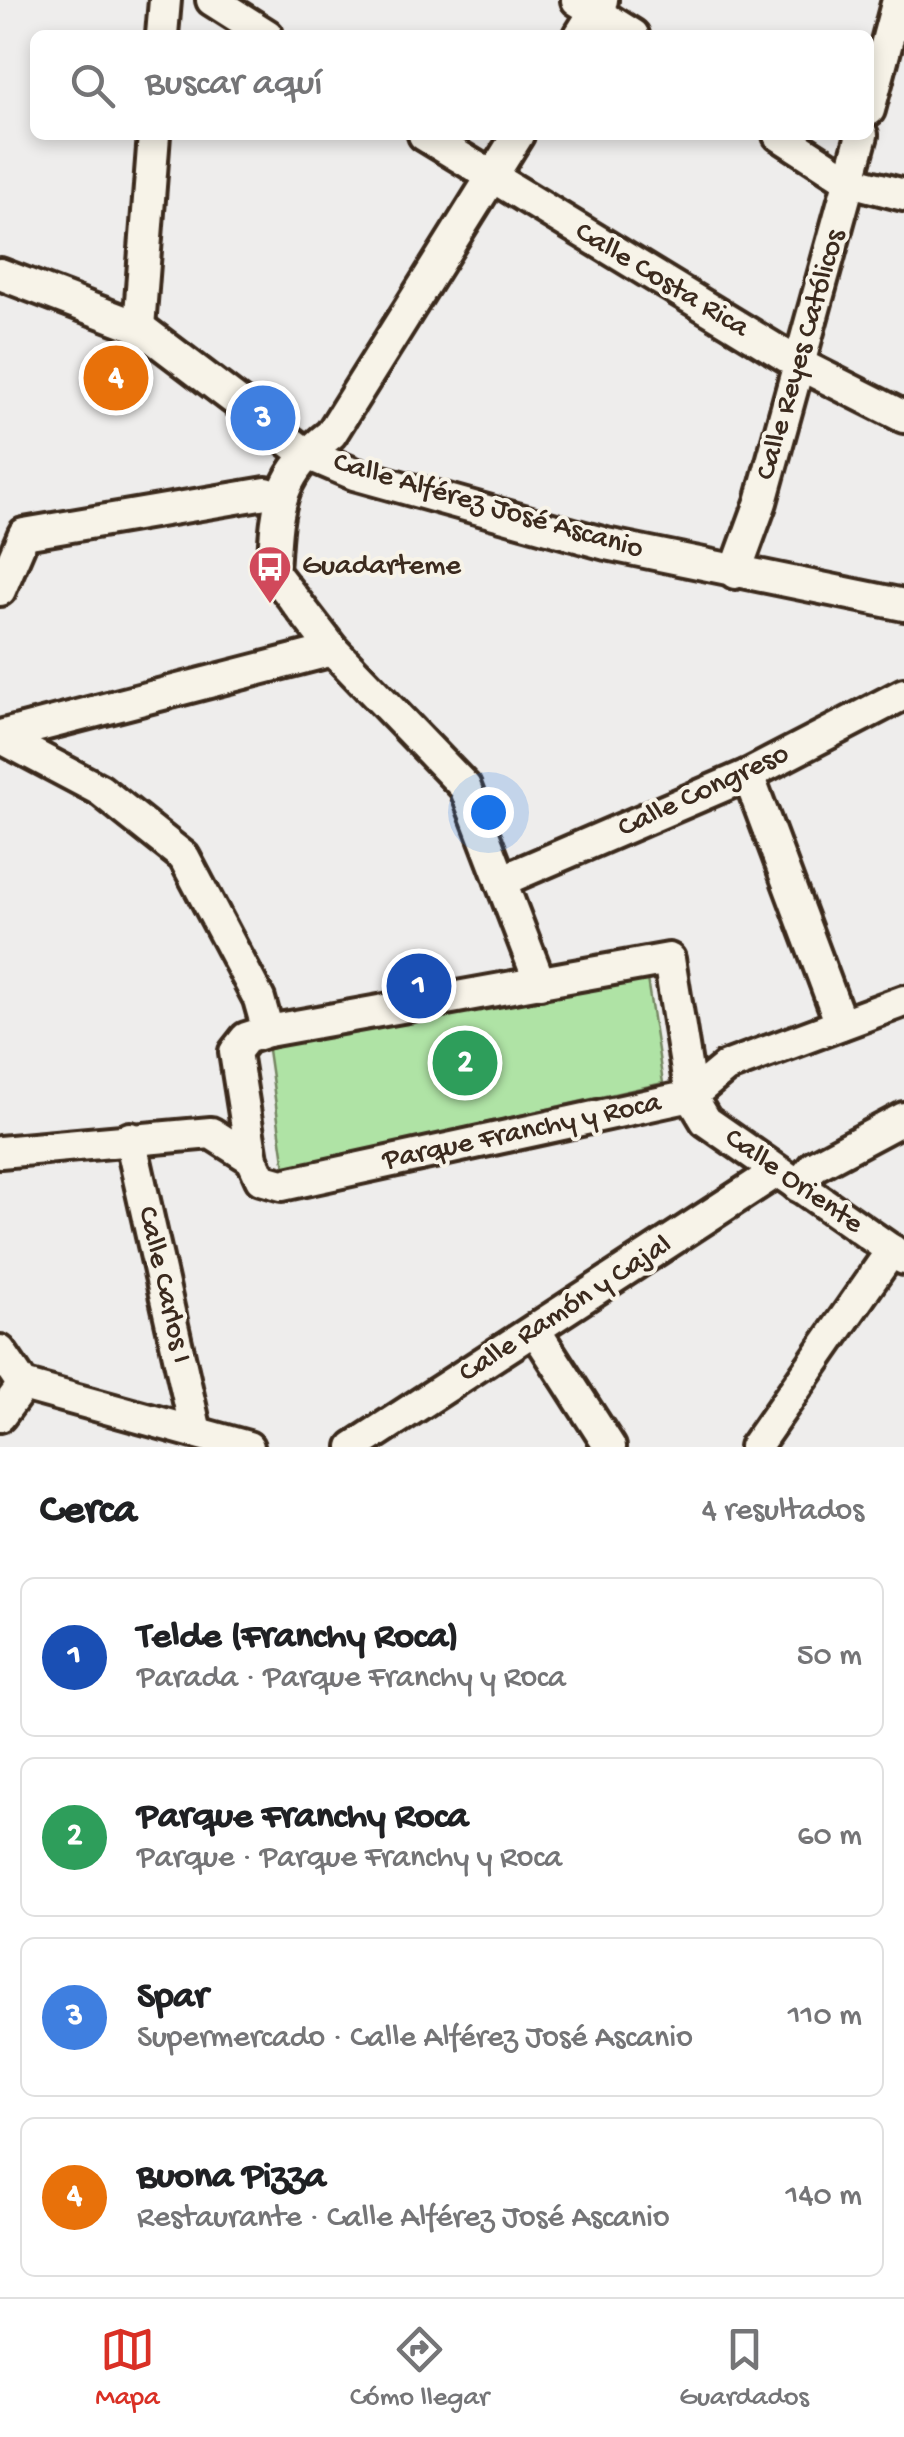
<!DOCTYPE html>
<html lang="es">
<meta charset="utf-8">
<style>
:root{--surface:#fff;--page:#f2f2f2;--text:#202124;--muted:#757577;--line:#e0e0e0;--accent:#d93025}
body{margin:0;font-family:"Gochi Hand",sans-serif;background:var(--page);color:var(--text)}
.you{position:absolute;left:488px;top:812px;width:35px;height:35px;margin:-25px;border:8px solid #fff;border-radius:50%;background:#1a73e8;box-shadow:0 0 0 15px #1a73e833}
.badge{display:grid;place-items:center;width:65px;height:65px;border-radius:50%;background:var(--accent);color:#fff;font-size:32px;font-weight:700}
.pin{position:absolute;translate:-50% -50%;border:5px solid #fff;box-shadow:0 2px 10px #0006}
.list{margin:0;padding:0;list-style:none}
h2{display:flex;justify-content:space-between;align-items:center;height:130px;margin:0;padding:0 40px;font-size:42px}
h2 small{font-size:32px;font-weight:400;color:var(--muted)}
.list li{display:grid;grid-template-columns:65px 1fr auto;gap:30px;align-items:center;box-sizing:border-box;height:160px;margin:0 20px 20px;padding:0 20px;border:2px solid var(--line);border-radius:15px}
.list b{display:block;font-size:38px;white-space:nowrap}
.list p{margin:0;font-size:32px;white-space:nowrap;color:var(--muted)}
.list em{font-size:32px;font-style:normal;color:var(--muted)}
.icon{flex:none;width:55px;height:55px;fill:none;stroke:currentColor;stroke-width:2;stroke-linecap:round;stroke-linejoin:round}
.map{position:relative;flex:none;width:904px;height:1447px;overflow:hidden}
.search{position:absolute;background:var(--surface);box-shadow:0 5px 15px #0003;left:30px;right:30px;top:30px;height:110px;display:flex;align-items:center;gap:25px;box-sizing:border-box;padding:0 35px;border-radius:15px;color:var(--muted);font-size:38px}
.sheet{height:850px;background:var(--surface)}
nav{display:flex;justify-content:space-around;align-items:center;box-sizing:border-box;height:140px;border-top:2px solid var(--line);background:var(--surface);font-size:28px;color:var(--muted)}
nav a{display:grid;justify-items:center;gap:5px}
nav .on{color:var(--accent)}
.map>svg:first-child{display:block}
</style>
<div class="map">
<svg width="904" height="1447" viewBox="0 0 904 1447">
<rect width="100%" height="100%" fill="#eeedec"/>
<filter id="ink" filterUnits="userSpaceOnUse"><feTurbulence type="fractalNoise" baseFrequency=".01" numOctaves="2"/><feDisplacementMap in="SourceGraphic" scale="20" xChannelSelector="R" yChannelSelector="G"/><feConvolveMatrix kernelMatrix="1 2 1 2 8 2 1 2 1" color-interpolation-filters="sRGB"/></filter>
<g filter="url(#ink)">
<path fill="#afe3a5" stroke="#758662" stroke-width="2.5" d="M 647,979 L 663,1083 L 285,1168 L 267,1043 Z"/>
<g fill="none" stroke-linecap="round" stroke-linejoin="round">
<g stroke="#3b2a1e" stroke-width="38">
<g id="street">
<path d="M 212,0 L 267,35"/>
<path d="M 577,0 L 633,35"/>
<path d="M 162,35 L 165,0"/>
<path d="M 580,35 L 602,0"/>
<path d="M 869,110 L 898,0"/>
<path d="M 424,135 L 799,364 L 904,417"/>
<path d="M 518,135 L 331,434 C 276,475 277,509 273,572 L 333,650 L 465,787 L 540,983"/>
<path d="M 779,135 L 850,181 L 904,195"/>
<path d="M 0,274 L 139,327 L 305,453 L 354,474 L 606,544 L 904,605"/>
<path d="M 139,327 L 154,135"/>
<path d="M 735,573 L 761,502 L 862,135"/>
<path d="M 0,590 L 24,534 L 266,493 L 278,497"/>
<path d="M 0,736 L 333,650"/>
<path d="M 0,737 L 100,790 L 184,857 L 259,999 L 268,1031"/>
<path d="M 748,775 L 841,1024"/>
<path d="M 501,881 L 748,775 L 904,694"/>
<path d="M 904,1001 L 726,1067 L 691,1096 L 282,1185 L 261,1179 L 252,1159 L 235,1052 L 246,1038 L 268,1031 L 669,959 L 691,1096 L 706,1121 L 904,1259"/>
<path d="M 130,1138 L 196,1432"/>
<path d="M 0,1152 L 211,1133 L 252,1159"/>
<path d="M 798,1186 L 814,1166 L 904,1118"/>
<path d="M 535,1330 L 610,1447"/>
<path d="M 0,1351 L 23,1385 L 248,1447"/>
<path d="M 0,1416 L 23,1385"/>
<path d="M 354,1447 L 776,1172"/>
<path d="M 755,1447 L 892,1250"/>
</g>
</g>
<use href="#street" stroke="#f7f3e8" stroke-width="30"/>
</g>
</g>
<defs>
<g id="bus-pin" transform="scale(2.25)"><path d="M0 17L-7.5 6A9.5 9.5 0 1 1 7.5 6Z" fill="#d1495b" stroke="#f7f3e8"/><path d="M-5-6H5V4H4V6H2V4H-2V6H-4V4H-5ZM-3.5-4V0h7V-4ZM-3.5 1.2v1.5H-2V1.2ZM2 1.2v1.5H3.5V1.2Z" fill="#fff"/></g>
</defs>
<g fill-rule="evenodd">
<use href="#bus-pin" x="270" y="567"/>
</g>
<g text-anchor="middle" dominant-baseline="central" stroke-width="8" stroke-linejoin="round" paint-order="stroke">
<g font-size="30" fill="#3b2a1e" stroke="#f7f3e8">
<text transform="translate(661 281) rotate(31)">Calle Costa Rica</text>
<text transform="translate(802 355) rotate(-74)">Calle Reyes Católicos</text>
<text transform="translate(488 507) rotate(16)">Calle Alférez José Ascanio</text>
<text transform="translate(704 792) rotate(-25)">Calle Congreso</text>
<text transform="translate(522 1133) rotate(-12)">Parque Franchy y Roca</text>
<text transform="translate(793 1182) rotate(35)">Calle Oriente</text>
<text transform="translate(163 1285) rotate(77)">Calle Carlos I</text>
<text transform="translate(566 1310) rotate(-33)">Calle Ramón y Cajal</text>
</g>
<g font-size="30" fill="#3b2a1e" stroke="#f7f3e8" text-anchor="start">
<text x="302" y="567">Guadarteme</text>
</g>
</g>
</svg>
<div class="you"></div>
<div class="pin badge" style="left:419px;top:986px;background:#1a4fb4">1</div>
<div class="pin badge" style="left:465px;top:1063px;background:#2e9e5b">2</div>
<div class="pin badge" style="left:263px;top:418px;background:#3f7fe0">3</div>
<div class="pin badge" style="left:116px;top:378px;background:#e8710a">4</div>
<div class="search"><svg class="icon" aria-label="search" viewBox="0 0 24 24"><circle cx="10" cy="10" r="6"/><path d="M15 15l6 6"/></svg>Buscar aquí</div>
</div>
<section class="sheet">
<h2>Cerca<small>4 resultados</small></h2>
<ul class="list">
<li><span class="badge" style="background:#1a4fb4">1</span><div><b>Telde (Franchy Roca)</b><p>Parada · Parque Franchy y Roca</p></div><em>50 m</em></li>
<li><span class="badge" style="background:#2e9e5b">2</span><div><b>Parque Franchy Roca</b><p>Parque · Parque Franchy y Roca</p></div><em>60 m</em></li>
<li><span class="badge" style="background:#3f7fe0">3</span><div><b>Spar</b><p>Supermercado · Calle Alférez José Ascanio</p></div><em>110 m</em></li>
<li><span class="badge" style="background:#e8710a">4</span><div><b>Buona Pizza</b><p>Restaurante · Calle Alférez José Ascanio</p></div><em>140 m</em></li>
</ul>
</section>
<nav>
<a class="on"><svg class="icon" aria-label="map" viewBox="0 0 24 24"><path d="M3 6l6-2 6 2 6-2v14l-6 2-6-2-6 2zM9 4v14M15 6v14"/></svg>Mapa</a>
<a><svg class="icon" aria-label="directions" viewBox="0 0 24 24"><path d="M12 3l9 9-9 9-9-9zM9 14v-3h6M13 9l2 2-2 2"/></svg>Cómo llegar</a>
<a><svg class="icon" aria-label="saved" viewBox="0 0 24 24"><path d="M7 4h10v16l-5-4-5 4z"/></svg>Guardados</a>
</nav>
